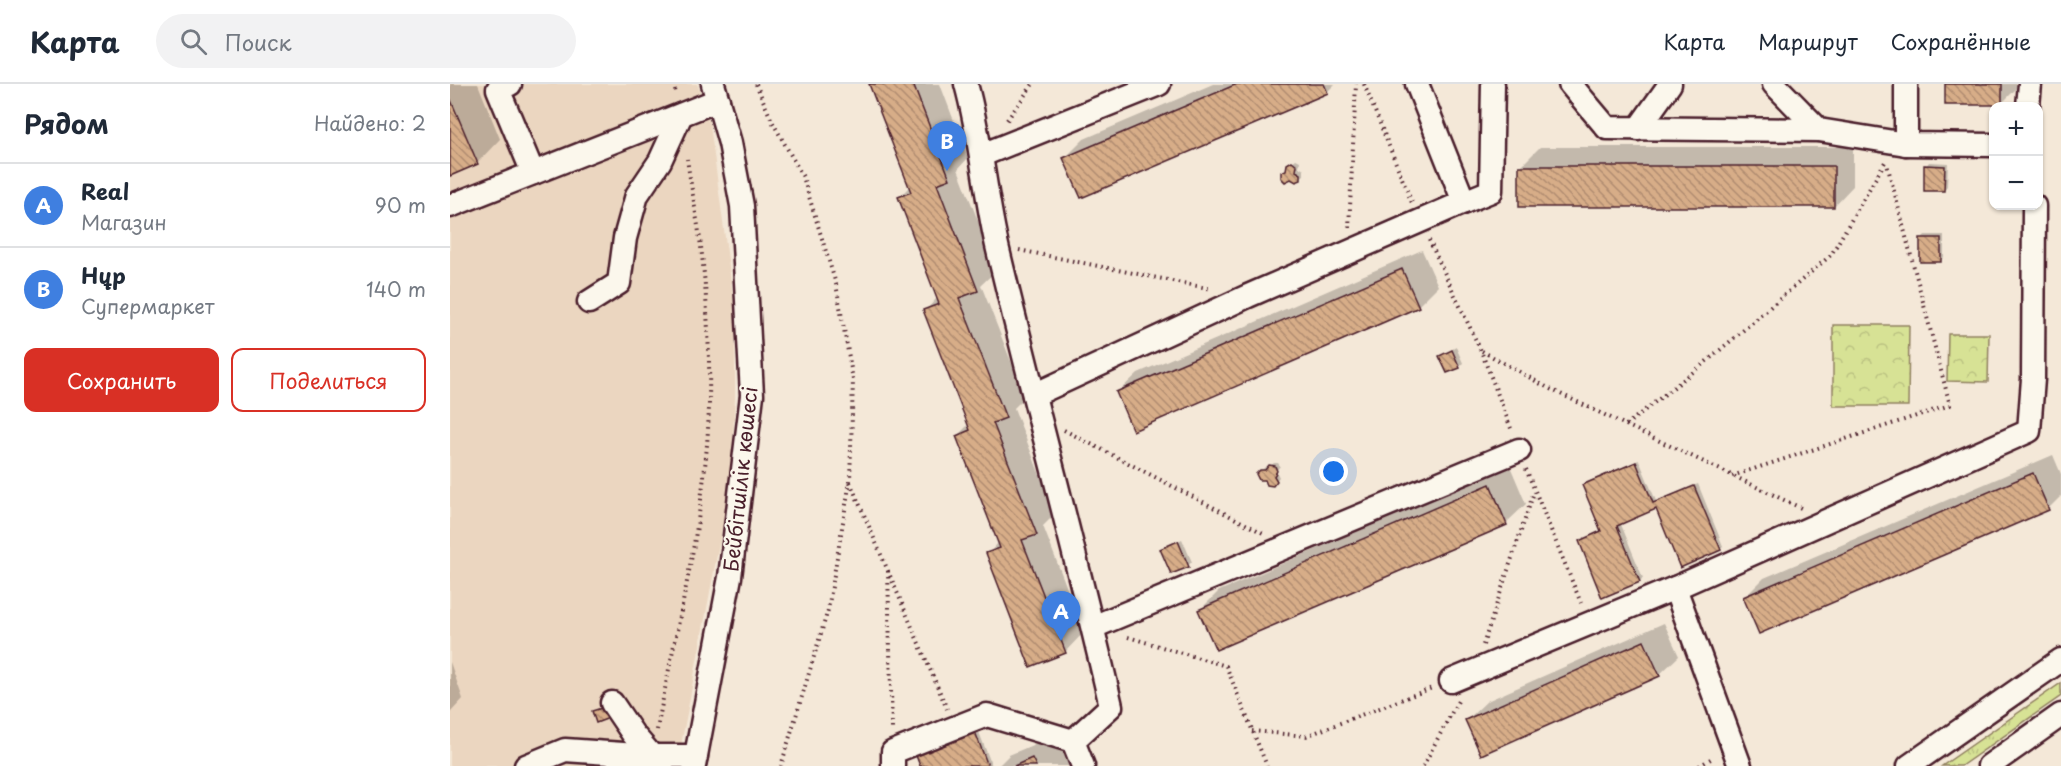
<!DOCTYPE html>
<html lang="ru">
<meta charset="utf-8">
<style>
:root{--surface:#fff;--page:#f2f2f3;--text:#1f2937;--muted:#747a83;--line:#e0e1e3;--accent:#d93025}
body{margin:0;font-family:"Playpen Sans",sans-serif;background:var(--page);color:var(--text)}
.controls{position:absolute;right:18px;top:18px;display:grid;overflow:hidden;border-radius:12px;box-shadow:0 2px 4px #0004}
.controls button{width:54px;height:54px;display:grid;place-items:center;padding:0;border:0;border-bottom:2px solid var(--line);background:var(--surface);color:var(--text);font:30px sans-serif}
.you{position:absolute;left:884px;top:388px;width:21px;height:21px;margin:-15px;border:4px solid #fff;border-radius:50%;background:#1a73e8;box-shadow:0 0 0 9px #1a73e833}
.badge{display:grid;place-items:center;width:39px;height:39px;border-radius:50%;background:var(--accent);color:#fff;font-size:20px;font-weight:700}
.pin{position:absolute;translate:-50% -50px;filter:drop-shadow(0 2px 3px #0008)}
.pin::after{content:'';position:absolute;top:32px;width:21px;height:18px;background:inherit;clip-path:polygon(0 0,100% 0,50% 100%)}
.list{margin:0;padding:0;list-style:none}
h2{display:flex;justify-content:space-between;align-items:center;height:78px;margin:0;padding:0 24px;font-size:26px}
h2 small{font-size:20px;font-weight:400;color:var(--muted)}
.list li{display:grid;grid-template-columns:39px 1fr auto;gap:18px;align-items:center;box-sizing:border-box;height:84px;padding:0 24px;border-top:2px solid var(--line)}
.list b{display:block;font-size:22px;white-space:nowrap}
.list p{margin:0;font-size:20px;white-space:nowrap;color:var(--muted)}
.list em{font-size:20px;font-style:normal;color:var(--muted)}
.actions{display:flex;gap:12px;padding:18px 24px}
.actions a{flex:1;padding:14px 0;border:2px solid var(--accent);border-radius:12px;text-align:center;font-size:21px;color:var(--accent)}
.actions .main{background:var(--accent);color:#fff}
.icon{flex:none;width:33px;height:33px;fill:none;stroke:currentColor;stroke-width:2;stroke-linecap:round;stroke-linejoin:round}
.map{position:relative;flex:none;width:1611px;height:682px;overflow:hidden}
header{display:flex;align-items:center;gap:36px;box-sizing:border-box;height:84px;padding:0 30px;background:var(--surface);border-bottom:2px solid var(--line)}
header strong{font-size:28px}
nav{display:flex;gap:33px;margin-inline-start:auto;font-size:21px}
.search{width:420px;height:54px;background:var(--page);display:flex;align-items:center;gap:15px;box-sizing:border-box;padding:0 21px;border-radius:33px;color:var(--muted);font-size:22px}
main{display:flex}
aside{flex:1;background:var(--surface)}
.map>svg:first-child{display:block}
</style>
<header>
<strong>Карта</strong>
<div class="search"><svg class="icon" aria-label="search" viewBox="0 0 24 24"><circle cx="10" cy="10" r="6"/><path d="M15 15l6 6"/></svg>Поиск</div>
<nav><a>Карта</a><a>Маршрут</a><a>Сохранённые</a></nav>
</header>
<main>
<aside>
<h2>Рядом<small>Найдено: 2</small></h2>
<ul class="list">
<li><span class="badge" style="background:#3f7fe0">A</span><div><b>Real</b><p>Магазин</p></div><em>90 m</em></li>
<li><span class="badge" style="background:#3f7fe0">B</span><div><b>Нұр</b><p>Супермаркет</p></div><em>140 m</em></li>
</ul>
<div class="actions"><a class="main">Сохранить</a><a>Поделиться</a></div>
</aside>
<div class="map">
<svg width="1611" height="682" viewBox="0 0 1611 682">
<defs>
<pattern id="grass-tufts" width="24" height="20" patternUnits="userSpaceOnUse" patternTransform="scale(1.5)"><rect width="24" height="20" fill="#d7e295"/><path d="M3 7l-1-3M5 7V3M7 7l1-3M15 17l-1-3M17 17v-4M19 17l1-3" fill="none" stroke="#bac181"/></pattern>
<pattern id="forest-crowns" width="20" height="18" patternUnits="userSpaceOnUse" patternTransform="scale(1.5)"><rect width="20" height="18" fill="#d7e295"/><path d="M2 6a3 3 0 1 1 6 0M12 15a3 3 0 1 1 6 0" fill="none" stroke="#bac181"/></pattern>
<pattern id="building-back-hatch" width="6" height="6" patternUnits="userSpaceOnUse" patternTransform="scale(1.5)"><rect width="6" height="6" fill="#d7ad88"/><path d="M-1 5l2 2M0 0l6 6M5-1l2 2" fill="none" stroke="#b08c6f"/></pattern>
</defs>
<rect width="100%" height="100%" fill="#f4e8d8"/>
<filter id="ink" filterUnits="userSpaceOnUse"><feTurbulence type="fractalNoise" baseFrequency=".0167" numOctaves="2"/><feDisplacementMap in="SourceGraphic" scale="12" xChannelSelector="R" yChannelSelector="G"/><feConvolveMatrix kernelMatrix="1 2 1 2 8 2 1 2 1" color-interpolation-filters="sRGB"/></filter>
<g filter="url(#ink)">
<path fill="#ebd6c0" d="M 0,0 L 247,0 L 249,4 L 260,41 L 285,228 L 285,313 L 281,397 L 227,682 L 0,682 Z"/>
<path fill="url(#grass-tufts)" stroke="#908060" stroke-width="1.5" d="M 1611,599 L 1611,612 L 1511,682 L 1492,682 Z"/>
<g fill="url(#forest-crowns)" stroke="#908060" stroke-width="1.5">
<path d="M 1383,241 L 1459,241 L 1458,322 L 1383,322 Z"/>
<path d="M 1498,250 L 1539,250 L 1538,298 L 1497,297 Z"/>
</g>
<g fill="#0003">
<path d="M 0,0 L 28,0 L 50,55 L 27,79 L 0,90 Z"/>
<path d="M 421,0 L 490,0 L 518,74 L 508,85 L 547,186 L 531,201 L 575,313 L 564,324 L 605,430 L 593,442 L 634,548 L 615,568 L 538,470 L 549,458 L 507,352 L 519,340 L 475,227 L 488,213 L 449,113 L 460,102 Z"/>
<path d="M 763,0 L 885,0 L 877,8 L 615,74 L 634,55 Z"/>
<path d="M 1497,0 L 1571,0 L 1551,20 Z"/>
<path d="M 1090,63 L 1403,63 L 1403,102 L 1384,122 L 1071,82 Z"/>
<path d="M 846,75 L 850,77 L 849,83 L 854,86 L 854,91 L 850,94 L 833,89 L 838,81 Z"/>
<path d="M 1479,78 L 1498,79 L 1497,102 L 1494,106 L 1476,82 Z"/>
<path d="M 1475,151 L 1494,151 L 1494,173 L 1491,176 L 1471,155 Z"/>
<path d="M 972,166 L 988,202 L 968,222 L 668,308 L 688,289 Z"/>
<path d="M 1006,263 L 1013,279 L 1009,282 L 991,272 Z"/>
<path d="M 1603,371 L 1611,390 L 1611,412 L 1598,425 L 1295,513 L 1314,494 Z"/>
<path d="M 1189,376 L 1206,417 L 1248,400 L 1273,462 L 1270,465 L 1207,423 L 1170,438 L 1193,494 L 1190,497 L 1130,457 L 1153,446 L 1134,401 L 1137,398 Z"/>
<path d="M 824,379 L 828,379 L 830,382 L 826,387 L 829,393 L 826,397 L 811,387 L 815,383 L 819,383 Z"/>
<path d="M 1060,382 L 1076,420 L 1056,439 L 766,564 L 750,526 L 769,507 Z"/>
<path d="M 732,455 L 742,478 L 738,481 L 712,465 Z"/>
<path d="M 1214,539 L 1229,572 L 1209,591 L 1017,636 L 1037,617 Z"/>
<path d="M 0,578 L 13,615 L 0,629 Z"/>
<path d="M 527,643 L 542,682 L 472,682 Z"/>
<path d="M 606,651 L 619,682 L 548,682 L 559,671 Z"/>
</g>
<g fill="url(#building-back-hatch)" stroke="#4a1f2b" stroke-width="1.5">
<path d="M 419,0 L 463,0 L 500,95 L 487,100 L 528,207 L 509,214 L 556,334 L 543,339 L 587,451 L 572,456 L 616,569 L 580,583 L 536,469 L 550,464 L 506,352 L 520,346 L 473,226 L 489,220 L 448,113 L 461,108 Z"/>
<path d="M 787,0 L 874,0 L 878,9 L 631,114 L 613,74 Z"/>
<rect x="1495" y="0" width="57" height="21"/>
<path d="M 0,14 L 28,80 L 0,92 Z"/>
<path d="M 842,77 L 847,81 L 846,87 L 851,90 L 851,96 L 846,98 L 841,95 L 835,98 L 831,94 L 831,88 L 836,86 L 837,80 Z"/>
<path d="M 1474,81 L 1495,82 L 1494,107 L 1474,107 Z"/>
<rect x="1069" y="82" width="315" height="41"/>
<rect x="1470" y="154" width="21" height="24"/>
<path d="M 952,185 L 969,223 L 683,347 L 666,308 Z"/>
<path d="M 1002,266 L 1010,284 L 997,289 L 989,272 Z"/>
<path d="M 1186,378 L 1203,419 L 1244,402 L 1271,466 L 1230,484 L 1206,425 L 1167,442 L 1190,498 L 1152,514 L 1129,457 L 1151,447 L 1132,401 Z"/>
<path d="M 819,381 L 825,382 L 827,387 L 824,392 L 827,397 L 823,402 L 817,401 L 815,396 L 809,396 L 806,390 L 810,386 L 815,386 Z"/>
<path d="M 1583,389 L 1599,426 L 1309,550 L 1293,513 Z"/>
<path d="M 1040,400 L 1057,441 L 766,566 L 748,526 Z"/>
<path d="M 728,457 L 739,483 L 721,490 L 710,465 Z"/>
<path d="M 1194,557 L 1210,592 L 1031,671 L 1015,636 Z"/>
<path d="M 155,623 L 159,634 L 146,639 L 142,627 Z"/>
<path d="M 524,645 L 538,682 L 470,682 L 465,669 Z"/>
<path d="M 582,674 L 586,682 L 564,682 Z"/>
</g>
<g fill="none" stroke-linecap="round" stroke-linejoin="round">
<g stroke="#4a1f2b" stroke-width="27">
<g id="minor">
<path d="M 60,0 L 48,5 L 83,89"/>
<path d="M 516,0 C 531,54 535,111 548,166 C 584,318 626,469 661,622 L 623,657 L 633,682"/>
<path d="M 1120,0 L 1157,44 L 1369,46"/>
<path d="M 1324,0 L 1369,46 L 1456,60"/>
<path d="M 1456,0 L 1456,60 L 1544,61"/>
<path d="M 1578,22 L 1580,0"/>
<path d="M 1188,45 L 1220,0"/>
<path d="M 532,71 L 709,0"/>
<path d="M 1014,118 L 1041,107 L 1043,0"/>
<path d="M 0,122 L 268,16"/>
<path d="M 139,218 L 169,199 L 175,154 L 187,111 L 210,77 L 231,31"/>
<path d="M 584,311 L 798,212 L 1014,118 L 967,0"/>
<path d="M 1225,504 L 1290,682"/>
<path d="M 643,543 L 1069,366"/>
<path d="M 1001,597 L 1225,504 L 1579,347 L 1583,295 L 1584,122"/>
<path d="M 162,619 L 183,650 L 202,672"/>
<path d="M 76,682 L 115,666 L 202,672 L 246,672"/>
<path d="M 244,682 L 280,493 L 302,311 L 292,122 L 280,59 L 263,0"/>
<path d="M 443,682 L 443,668 L 537,631 L 623,657"/>
<path d="M 1459,682 L 1611,576"/>
<path d="M 1539,682 L 1611,631"/>
</g>
</g>
<g stroke="#4a1f2b" stroke-width="4" stroke-dasharray="1.5 4.5" stroke-linecap="butt">
<path d="M 224,0 L 226,11"/>
<path d="M 306,0 L 322,37 L 353,93 L 386,200 L 403,296 L 400,397 L 378,526 L 331,682"/>
<path d="M 914,0 L 962,119"/>
<path d="M 557,36 L 583,0"/>
<path d="M 899,144 L 906,0"/>
<path d="M 979,156 L 1031,267 L 1062,347"/>
<path d="M 569,166 L 762,205"/>
<path d="M 1032,267 L 1100,305 L 1351,424"/>
<path d="M 1176,341 L 1262,273 L 1381,171 L 1435,78"/>
<path d="M 614,346 L 813,449"/>
<path d="M 1076,385 L 1131,519"/>
<path d="M 1282,392 L 1500,321 L 1437,80"/>
<path d="M 400,398 L 497,625"/>
<path d="M 438,487 L 442,645"/>
<path d="M 678,553 L 776,582 L 817,682"/>
<path d="M 1033,561 L 1084,408"/>
<path d="M 207,646 C 227,537 257,430 259,319 C 260,265 257,209 250,155 C 246,128 241,102 237,75"/>
<path d="M 802,647 L 856,652 L 982,604"/>
<path d="M 973,682 L 1008,617"/>
<path d="M 1249,682 L 1264,673"/>
</g>
<use href="#minor" stroke="#fbf7ec" stroke-width="22"/>
</g>
</g>
<g text-anchor="middle" dominant-baseline="central" stroke-width="4.5" stroke-linejoin="round" paint-order="stroke">
<g font-size="20" fill="#4a1f2b" stroke="#fbf7ec">
<text transform="translate(290 395) rotate(-84)">Бейбітшілік көшесі</text>
</g>
</g>
</svg>
<div class="controls">
<button>+</button>
<button>−</button>
</div>
<div class="you"></div>
<div class="pin badge" style="left:611px;top:557px;background:#3f7fe0">A</div>
<div class="pin badge" style="left:497px;top:87px;background:#3f7fe0">B</div>
</div>
</main>
